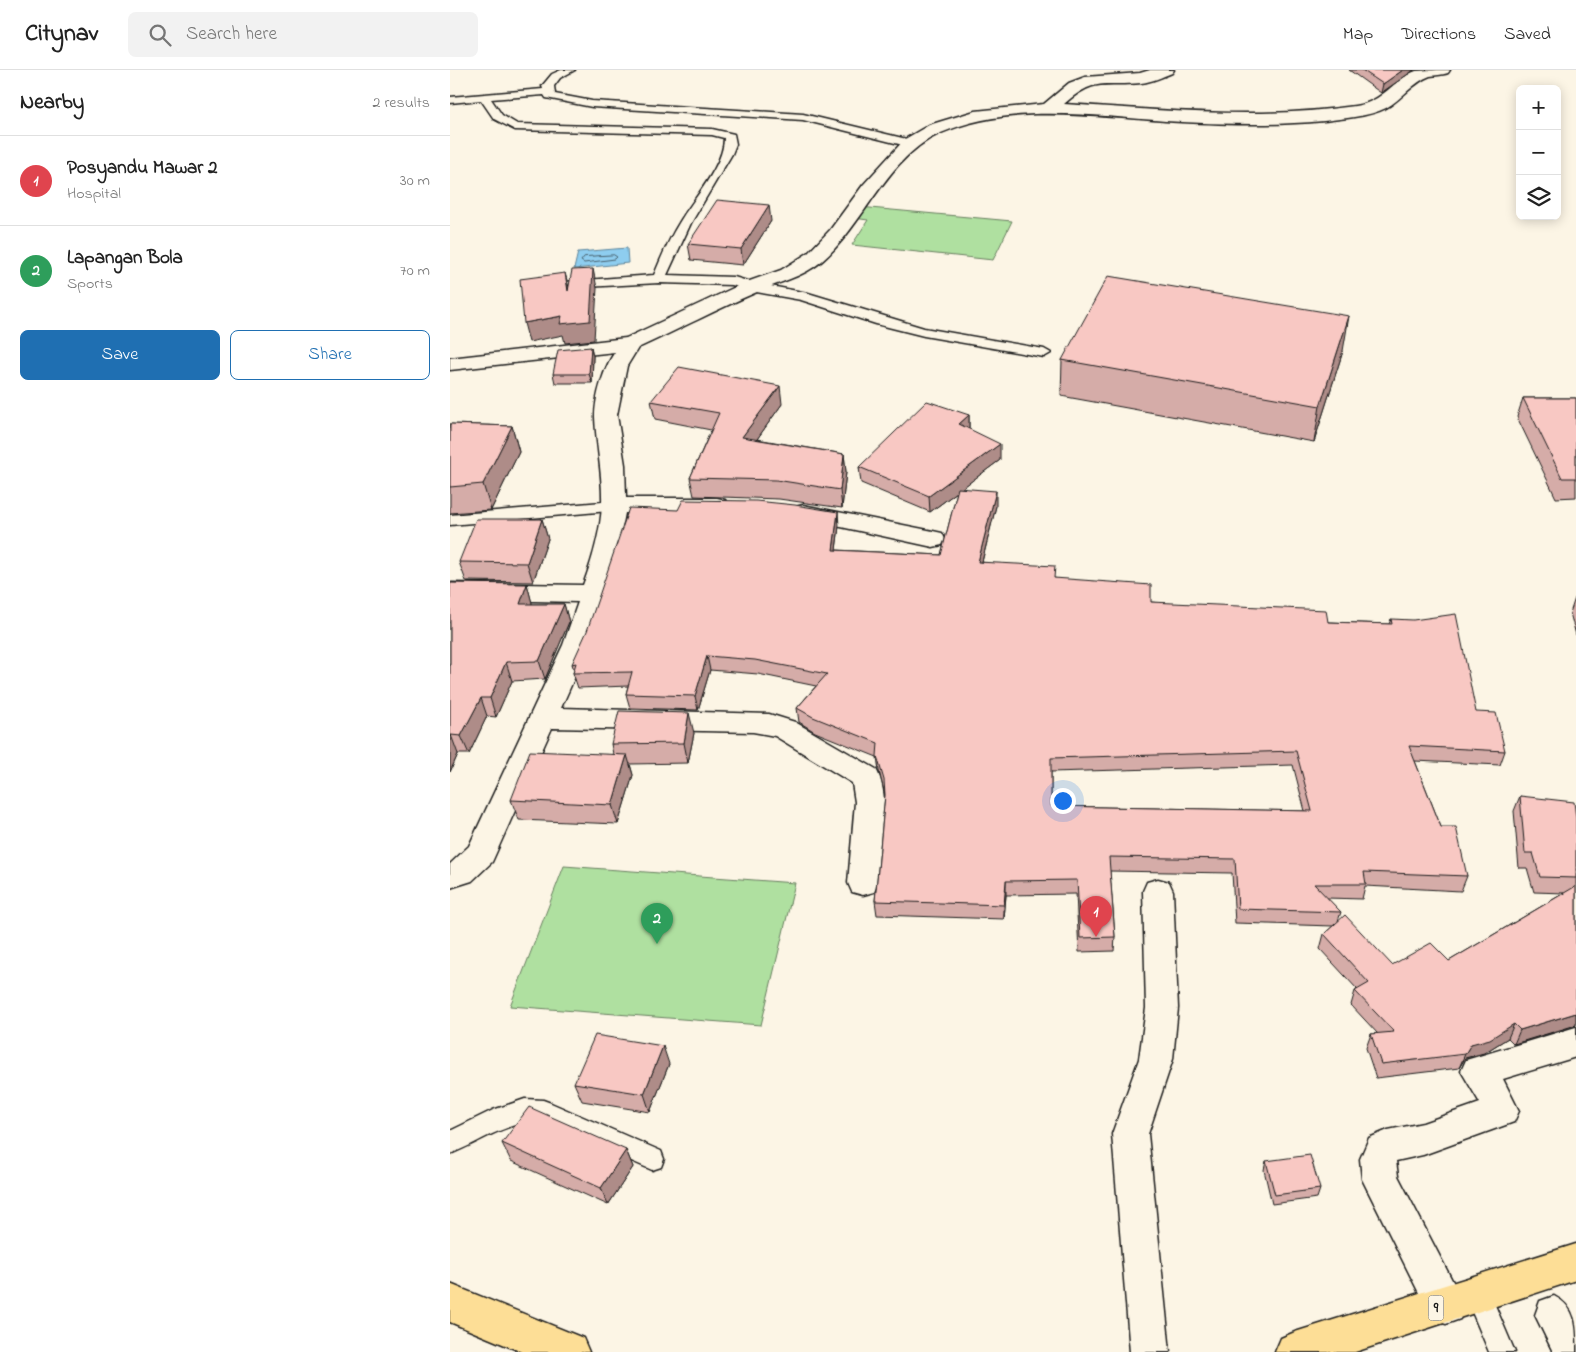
<!DOCTYPE html>
<meta charset="utf-8">
<style>
:root{--surface:#fff;--page:#f2f2f2;--text:#222;--muted:#767676;--line:#e0e0e0;--accent:#1f6fb2}
body{margin:0;font-family:"Indie Flower",sans-serif;background:var(--page);color:var(--text)}
.controls{position:absolute;right:15px;top:15px;display:grid;overflow:hidden;border-radius:8px;box-shadow:0 2px 12px #0003}
.controls button{width:45px;height:45px;display:grid;place-items:center;padding:0;border:0;border-bottom:1px solid var(--line);background:var(--surface);color:var(--text);font:25px sans-serif}
.you{position:absolute;left:612px;top:730px;width:18px;height:18px;margin:-12px;border:4px solid #fff;border-radius:50%;background:#1a73e8;box-shadow:0 0 0 8px #1a73e833}
.badge{display:grid;place-items:center;width:32px;height:32px;border-radius:50%;background:var(--accent);color:#fff;font-size:16px;font-weight:700}
.pin{position:absolute;translate:-50% -41px;filter:drop-shadow(0 1px 2px #0008)}
.pin::after{content:'';position:absolute;top:26px;width:18px;height:15px;background:inherit;clip-path:polygon(0 0,100% 0,50% 100%)}
.list{margin:0;padding:0;list-style:none}
h2{display:flex;justify-content:space-between;align-items:center;height:65px;margin:0;padding:0 20px;font-size:21px}
h2 small{font-size:16px;font-weight:400;color:var(--muted)}
.list li{display:grid;grid-template-columns:32px 1fr auto;gap:15px;align-items:center;box-sizing:border-box;height:90px;padding:0 20px;border-top:1px solid var(--line)}
.list b{display:block;font-size:19px;white-space:nowrap}
.list p{margin:0;font-size:16px;white-space:nowrap;color:var(--muted)}
.list em{font-size:16px;font-style:normal;color:var(--muted)}
.actions{display:flex;gap:10px;padding:15px 20px}
.actions a{flex:1;padding:11px 0;border:1px solid var(--accent);border-radius:8px;text-align:center;font-size:18px;color:var(--accent)}
.actions .main{background:var(--accent);color:#fff}
.icon{flex:none;width:28px;height:28px;fill:none;stroke:currentColor;stroke-width:2;stroke-linecap:round;stroke-linejoin:round}
.map{position:relative;flex:none;width:1126px;height:1282px;overflow:hidden}
header{display:flex;align-items:center;gap:30px;box-sizing:border-box;height:70px;padding:0 25px;background:var(--surface);border-bottom:1px solid var(--line)}
header strong{font-size:24px}
nav{display:flex;gap:28px;margin-inline-start:auto;font-size:18px}
.search{width:350px;height:45px;background:var(--page);display:flex;align-items:center;gap:12px;box-sizing:border-box;padding:0 18px;border-radius:8px;color:var(--muted);font-size:19px}
main{display:flex}
aside{flex:1;background:var(--surface)}
.map>svg:first-child{display:block}
</style>
<header>
<strong>Citynav</strong>
<div class="search"><svg class="icon" aria-label="search" viewBox="0 0 24 24"><circle cx="10" cy="10" r="6"/><path d="M15 15l6 6"/></svg>Search here</div>
<nav><a>Map</a><a>Directions</a><a>Saved</a></nav>
</header>
<main>
<aside>
<h2>Nearby<small>2 results</small></h2>
<ul class="list">
<li><span class="badge" style="background:#e0444e">1</span><div><b>Posyandu Mawar 2</b><p>Hospital</p></div><em>30 m</em></li>
<li><span class="badge" style="background:#2e9e5b">2</span><div><b>Lapangan Bola</b><p>Sports</p></div><em>70 m</em></li>
</ul>
<div class="actions"><a class="main">Save</a><a>Share</a></div>
</aside>
<div class="map">
<svg width="1126" height="1282" viewBox="0 0 1126 1282">
<rect width="100%" height="100%" fill="#fcf5e5"/>
<filter id="ink" filterUnits="userSpaceOnUse"><feTurbulence type="fractalNoise" baseFrequency=".02" numOctaves="2"/><feDisplacementMap in="SourceGraphic" scale="10" xChannelSelector="R" yChannelSelector="G"/><feConvolveMatrix kernelMatrix="1 2 1 2 8 2 1 2 1" color-interpolation-filters="sRGB"/></filter>
<g filter="url(#ink)">
<g fill="#afe0a0" stroke="#667e5e">
<path d="M 409,137 L 562,151 L 543,190 L 402,175 L 418,150 L 404,148 Z"/>
<path d="M 114,796 L 345,813 L 311,955 L 60,936 Z"/>
</g>
<path fill="#8ecdef" stroke="#60869b" d="M 177,178 L 178,193 L 124,199 L 128,182 Z"/>
<g fill="none" stroke-linecap="round" stroke-linejoin="round">
<path stroke="#4a6370" stroke-width="1" d="M 164,185 L 167,187 L 165,189 L 134,193 L 131,191 L 134,187 Z"/>
<g stroke="#1c1c1c" stroke-width="3">
<g id="lane">
<path d="M 111,0 L 125,0 L 110,8 L 104,16 L 105,24 L 142,31 L 353,44 L 465,71 L 467,73 L 461,77 L 353,50 L 142,37 L 96,28 L 94,25 L 41,29 L 52,45 L 67,54 L 262,59 L 284,64 L 286,74 L 282,84 L 241,153 L 217,205 L 284,207 L 304,213 L 358,223 L 474,258 L 594,279 L 601,283 L 594,287 L 474,266 L 426,254 L 351,230 L 301,221 L 282,215 L 209,213 L 117,218 L 115,215 L 117,212 L 122,211 L 204,205 C 211,188 219,169 229,153 C 243,129 274,96 274,68 L 262,65 L 65,60 L 44,49 L 31,30 L 0,33 L 0,27 L 93,19 L 92,16 L 102,4 Z"/>
<path d="M 164,431 L 170,432 L 172,436 L 170,440 L 0,455 L 0,445 Z"/>
<path d="M 75,1029 L 93,1030 L 101,1033 L 211,1081 L 214,1089 L 211,1097 L 202,1100 L 92,1052 C 58,1050 31,1072 0,1084 L 0,1061 L 43,1040 Z"/>
<path d="M 1027,1210 L 1036,1214 L 1065,1282 L 1039,1282 L 1014,1223 L 1018,1214 Z"/>
</g>
</g>
<g stroke="#1c1c1c" stroke-width="3">
<g id="street">
<path d="M 700,0 L 724,0 L 722,3 C 712,7 701,12 691,13 C 653,17 646,6 614,34 C 711,40 808,50 905,36 C 934,32 942,10 966,1 C 975,0 990,0 1000,0 L 998,3 C 992,5 985,5 980,6 C 963,12 951,30 936,38 C 918,47 894,48 874,51 C 821,56 768,54 715,51 C 645,46 558,33 491,63 C 436,87 416,153 372,191 C 353,207 329,212 307,222 C 267,239 228,260 188,278 L 177,296 L 167,345 L 175,395 L 176,428 L 267,428 L 275,430 L 279,435 L 275,440 L 267,442 L 175,443 L 165,495 L 139,575 L 111,638 L 319,644 L 345,652 L 426,699 C 442,728 431,780 428,813 L 424,822 L 413,825 L 402,822 L 398,813 L 405,732 L 402,713 L 325,666 L 303,662 L 102,658 L 42,792 L 22,811 L 0,818 L 0,794 L 19,776 L 113,575 L 128,532 L 0,529 L 0,513 L 133,515 C 142,491 151,460 152,434 C 153,404 146,376 145,347 C 145,327 154,297 165,282 L 0,300 L 0,288 L 176,268 L 294,213 L 331,200 L 358,183 L 380,160 L 413,115 L 455,69 L 479,55 L 525,41 L 594,34 L 619,13 L 635,7 L 690,3 Z"/>
<path d="M 353,435 L 483,461 L 492,463 L 495,469 L 492,475 L 483,477 L 345,447 L 341,442 L 345,437 Z"/>
<path d="M 708,809 L 719,812 L 723,821 L 728,938 L 723,989 L 698,1064 L 720,1282 L 680,1282 L 662,1064 L 689,989 L 696,938 L 693,821 L 697,812 Z"/>
<path d="M 1126,957 L 1126,987 L 1053,1009 L 1069,1041 L 1064,1052 L 973,1085 L 946,1091 L 948,1106 L 1015,1235 L 1010,1249 L 996,1254 L 982,1249 L 912,1109 L 910,1089 L 919,1068 L 938,1060 L 973,1053 L 1030,1033 L 1011,1001 L 1016,990 Z"/>
<path d="M 1104,1226 C 1126,1237 1126,1256 1126,1282 L 1103,1282 L 1085,1245 L 1090,1231 Z"/>
</g>
</g>
<g stroke="#1c1c1c" stroke-width="3">
<g id="highway">
<path d="M 1126,1174 L 1126,1210 L 905,1282 L 825,1282 L 831,1268 L 845,1262 Z"/>
<path d="M 0,1214 L 133,1268 L 139,1282 L 72,1282 L 0,1252 Z"/>
</g>
</g>
<use href="#lane" fill="#fcf5e5" fill-rule="evenodd"/>
<use href="#street" fill="#fcf5e5" fill-rule="evenodd"/>
<use href="#highway" fill="#fdde96" fill-rule="evenodd"/>
</g>
<g fill="#d5aca8" stroke="#1c1c1c" fill-rule="evenodd">
<path d="M 899,0 L 964,0 L 931,23 Z"/>
<path d="M 321,151 L 293,195 L 241,190 L 238,174 Z"/>
<path d="M 141,277 L 143,286 L 142,313 L 105,313 L 103,304 Z"/>
<path d="M 893,281 L 864,372 L 611,326 L 612,290 Z"/>
<path d="M 1073,328 L 1126,328 L 1126,427 L 1106,428 L 1067,347 Z"/>
<path d="M 201,331 L 332,334 L 307,369 L 394,384 L 396,402 L 392,438 L 329,429 L 244,426 L 240,408 L 261,360 L 205,349 Z"/>
<path d="M 519,345 L 519,359 L 550,390 L 512,418 L 546,436 L 532,492 L 604,508 L 701,532 L 878,552 L 939,554 L 941,549 L 1026,642 L 1055,681 L 1050,695 L 965,691 L 991,757 L 1017,806 L 1011,821 L 915,816 L 912,829 L 877,828 L 891,842 L 888,851 L 942,895 L 999,891 L 1114,823 L 1084,822 L 1077,798 L 1069,798 L 1064,741 L 1070,726 L 1126,748 L 1126,955 L 1064,974 L 1058,968 L 1034,983 L 1015,988 L 1009,998 L 926,1008 L 916,978 L 921,964 L 928,964 L 901,935 L 905,921 L 907,919 L 870,879 L 874,864 L 883,856 L 785,853 L 782,803 L 660,801 L 665,867 L 664,881 L 629,882 L 626,824 L 556,825 L 554,849 L 427,845 L 425,831 L 435,725 L 429,701 L 427,687 L 365,662 L 349,652 L 347,638 L 366,616 L 308,604 L 260,600 L 248,640 L 180,638 L 176,624 L 178,616 L 128,618 L 123,603 L 124,600 L 122,594 L 389,456 L 386,480 L 491,485 L 507,422 L 480,442 L 411,413 L 409,397 ZM 843,695 L 855,741 L 601,736 L 601,702 Z"/>
<path d="M 0,354 L 62,356 L 69,382 L 41,440 L 0,443 Z"/>
<path d="M 92,449 L 98,469 L 83,512 L 16,511 L 9,492 Z"/>
<path d="M 0,513 L 77,514 L 82,534 L 114,534 L 119,552 L 95,609 L 62,611 L 46,647 L 37,646 L 19,684 L 8,684 L 0,702 Z"/>
<path d="M 1125,528 L 1126,528 L 1126,565 L 1120,543 Z"/>
<path d="M 244,663 L 238,693 L 180,694 L 183,705 L 168,754 L 69,750 L 61,730 L 163,684 L 161,674 Z"/>
<path d="M 219,994 L 200,1042 L 132,1031 L 124,1013 Z"/>
<path d="M 52,1073 L 176,1080 L 183,1097 L 158,1135 L 61,1091 Z"/>
<path d="M 816,1091 L 870,1119 L 867,1128 L 822,1134 L 814,1100 Z"/>
</g>
<g fill="#ae8c88" stroke="#1c1c1c">
<path d="M 953,0 L 964,0 L 931,23 L 933,14 Z"/>
<path d="M 319,135 L 321,151 L 293,195 L 291,179 Z"/>
<path d="M 143,199 L 147,218 L 144,270 L 115,273 L 113,265 L 79,272 L 74,253 L 112,246 Z"/>
<path d="M 115,203 L 120,221 L 118,221 Z"/>
<path d="M 899,246 L 893,281 L 864,372 L 870,336 Z"/>
<path d="M 141,277 L 143,286 L 142,313 L 139,304 Z"/>
<path d="M 330,316 L 332,334 L 295,386 L 292,367 Z"/>
<path d="M 519,345 L 519,361 L 509,354 Z"/>
<path d="M 62,356 L 69,382 L 41,440 L 33,414 Z"/>
<path d="M 550,374 L 550,390 L 480,442 L 479,426 Z"/>
<path d="M 394,384 L 396,402 L 392,438 L 390,420 Z"/>
<path d="M 546,421 L 546,436 L 528,507 L 528,492 Z"/>
<path d="M 388,442 L 389,456 L 384,495 L 383,480 Z"/>
<path d="M 92,449 L 98,469 L 83,512 L 77,493 Z"/>
<path d="M 77,514 L 82,533 L 76,552 L 70,534 Z"/>
<path d="M 114,534 L 119,552 L 95,609 L 89,591 Z"/>
<path d="M 257,586 L 260,600 L 248,640 L 245,626 Z"/>
<path d="M 56,592 L 62,611 L 46,647 L 40,628 Z"/>
<path d="M 31,628 L 37,646 L 19,684 L 11,666 Z"/>
<path d="M 239,643 L 244,663 L 238,693 L 234,673 Z"/>
<path d="M 1,665 L 8,684 L 0,702 L 0,667 Z"/>
<path d="M 177,685 L 183,705 L 168,754 L 162,735 Z"/>
<path d="M 556,811 L 556,825 L 554,849 L 554,835 Z"/>
<path d="M 1126,943 L 1126,955 L 1064,974 L 1070,960 Z"/>
<path d="M 1064,954 L 1058,968 L 1034,983 L 1015,988 L 1009,998 L 1015,984 L 1021,974 Z"/>
<path d="M 213,976 L 219,994 L 200,1042 L 194,1024 Z"/>
<path d="M 176,1080 L 183,1097 L 158,1135 L 151,1118 Z"/>
</g>
<g fill="#f8c8c3" stroke="#1c1c1c" fill-rule="evenodd">
<path d="M 912,0 L 953,0 L 933,14 Z"/>
<path d="M 267,130 L 319,135 L 291,179 L 238,174 Z"/>
<path d="M 143,199 L 140,251 L 110,254 L 112,246 L 74,253 L 70,209 L 115,203 L 118,221 L 122,200 Z"/>
<path d="M 658,206 L 899,246 L 870,336 L 612,290 Z"/>
<path d="M 141,277 L 139,304 L 103,304 L 108,280 Z"/>
<path d="M 229,297 L 330,316 L 292,367 L 394,384 L 390,420 L 326,410 L 240,408 L 269,343 L 201,331 Z"/>
<path d="M 1073,328 L 1126,328 L 1126,408 L 1112,408 Z"/>
<path d="M 477,331 L 519,345 L 509,354 L 550,374 L 479,426 L 409,397 Z"/>
<path d="M 0,354 L 62,356 L 33,414 L 0,417 Z"/>
<path d="M 508,418 L 546,421 L 528,492 L 605,496 L 604,508 L 701,515 L 701,532 L 876,540 L 878,552 L 942,554 L 941,549 L 963,550 L 1006,544 L 1026,642 L 1046,643 L 1055,681 L 959,676 L 991,757 L 1006,757 L 1017,806 L 914,802 L 916,814 L 864,814 L 891,842 L 788,839 L 785,789 L 659,787 L 665,867 L 630,868 L 627,810 L 556,811 L 554,835 L 425,831 L 435,725 L 434,710 L 427,686 L 428,673 L 363,647 L 347,638 L 377,604 L 305,590 L 257,586 L 245,626 L 176,624 L 182,602 L 123,603 L 126,593 L 122,594 L 137,561 L 179,438 L 228,440 L 233,430 L 306,431 L 345,435 L 388,442 L 383,480 L 491,485 ZM 846,681 L 862,741 L 601,736 L 601,688 Z"/>
<path d="M 26,449 L 92,449 L 77,493 L 9,492 Z"/>
<path d="M 0,513 L 77,514 L 70,534 L 114,534 L 89,591 L 56,592 L 40,628 L 31,628 L 11,666 L 1,665 L 0,667 Z"/>
<path d="M 169,641 L 239,643 L 234,673 L 161,674 Z"/>
<path d="M 80,681 L 177,685 L 162,735 L 61,730 Z"/>
<path d="M 1070,726 L 1124,732 L 1126,748 L 1126,808 L 1090,807 L 1083,783 L 1075,783 Z"/>
<path d="M 1126,816 L 1126,943 L 1070,960 L 1064,954 L 1040,969 L 1021,974 L 1015,984 L 931,994 L 921,964 L 944,962 L 905,921 L 919,913 L 874,864 L 895,845 L 942,895 L 981,873 L 999,891 Z"/>
<path d="M 145,965 L 213,976 L 194,1024 L 124,1013 Z"/>
<path d="M 79,1037 L 176,1080 L 151,1118 L 52,1073 Z"/>
<path d="M 860,1085 L 870,1119 L 825,1125 L 816,1091 Z"/>
</g>
</g>
<g text-anchor="middle" dominant-baseline="central" stroke-width="4.5" stroke-linejoin="round" paint-order="stroke">
<rect fill="#fcf5e5" stroke="#5f5d58" stroke-width="1" x="978.5" y="1225.5" width="15" height="25" rx="4"/>
<g font-size="15" font-weight="bold" fill="#1c1c1c">
<text x="986" y="1238">9</text>
</g>
</g>
</svg>
<div class="controls">
<button>+</button>
<button>−</button>
<button><svg class="icon" aria-label="layers" viewBox="0 0 24 24"><path d="M12 4l9 5-9 5-9-5zM3 14l9 5 9-5"/></svg></button>
</div>
<div class="you"></div>
<div class="pin badge" style="left:646px;top:867px;background:#e0444e">1</div>
<div class="pin badge" style="left:207px;top:874px;background:#2e9e5b">2</div>
</div>
</main>
